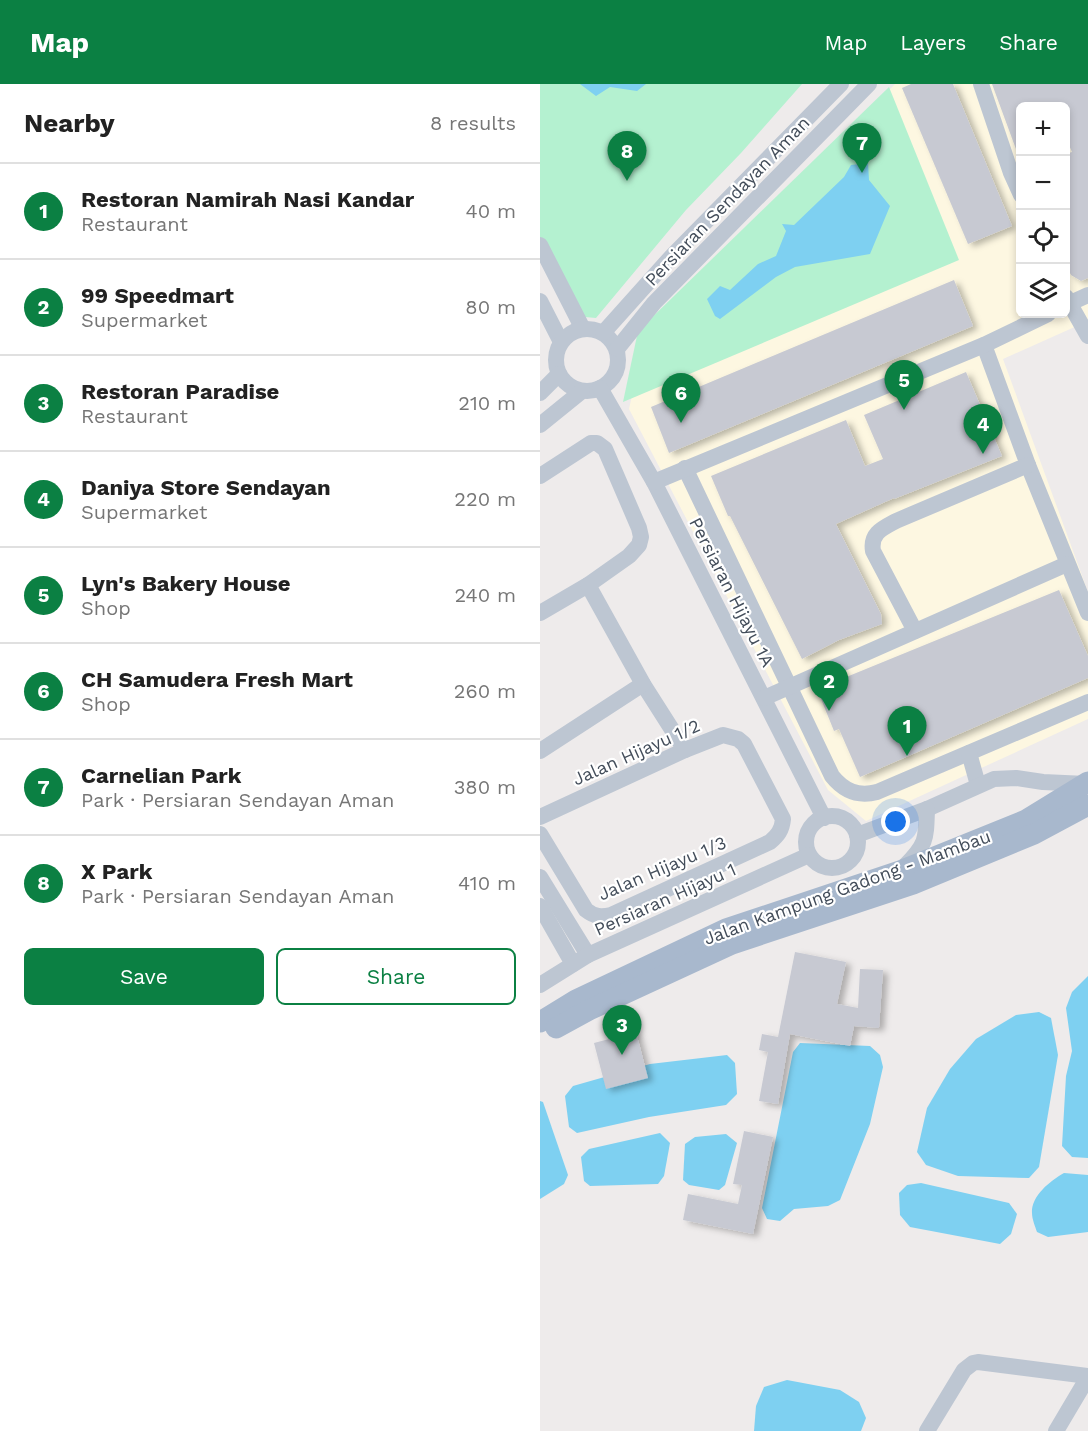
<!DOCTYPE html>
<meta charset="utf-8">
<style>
:root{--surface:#fff;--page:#f6f6f6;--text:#222;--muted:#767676;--line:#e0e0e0;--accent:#0b8043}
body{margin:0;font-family:"Work Sans",sans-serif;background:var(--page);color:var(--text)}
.controls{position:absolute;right:18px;top:18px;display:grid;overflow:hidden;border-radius:9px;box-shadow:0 3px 9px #0003}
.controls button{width:54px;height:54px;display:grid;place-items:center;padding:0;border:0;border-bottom:2px solid var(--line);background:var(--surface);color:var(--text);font:30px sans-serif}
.you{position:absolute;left:356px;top:738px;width:21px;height:21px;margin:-15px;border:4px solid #fff;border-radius:50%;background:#1a73e8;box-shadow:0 0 0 9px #1a73e833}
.badge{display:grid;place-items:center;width:39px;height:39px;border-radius:50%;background:var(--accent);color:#fff;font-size:20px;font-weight:700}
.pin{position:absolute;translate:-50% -50px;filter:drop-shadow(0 2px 3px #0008)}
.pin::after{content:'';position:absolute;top:32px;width:21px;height:18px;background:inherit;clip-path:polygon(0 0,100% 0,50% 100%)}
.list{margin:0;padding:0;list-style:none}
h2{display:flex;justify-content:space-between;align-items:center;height:78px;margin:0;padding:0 24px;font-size:26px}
h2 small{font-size:20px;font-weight:400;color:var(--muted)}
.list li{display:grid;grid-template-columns:39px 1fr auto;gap:18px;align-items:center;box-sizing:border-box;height:96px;padding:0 24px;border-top:2px solid var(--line)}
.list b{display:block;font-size:22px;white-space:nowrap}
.list p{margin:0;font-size:20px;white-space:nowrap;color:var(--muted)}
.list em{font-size:20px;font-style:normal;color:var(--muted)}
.actions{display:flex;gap:12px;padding:18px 24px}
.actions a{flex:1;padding:14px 0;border:2px solid var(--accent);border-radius:9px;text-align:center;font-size:21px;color:var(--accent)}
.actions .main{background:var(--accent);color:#fff}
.icon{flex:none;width:33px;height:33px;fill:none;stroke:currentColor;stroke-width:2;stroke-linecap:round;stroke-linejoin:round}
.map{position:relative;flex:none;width:548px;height:1347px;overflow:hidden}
header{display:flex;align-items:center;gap:36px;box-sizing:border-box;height:84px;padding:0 30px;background:var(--accent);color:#fff}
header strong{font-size:28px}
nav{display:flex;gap:33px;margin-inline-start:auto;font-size:21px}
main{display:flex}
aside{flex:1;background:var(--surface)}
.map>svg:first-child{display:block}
</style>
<header>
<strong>Map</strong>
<nav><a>Map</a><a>Layers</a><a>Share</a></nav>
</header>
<main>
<aside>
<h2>Nearby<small>8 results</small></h2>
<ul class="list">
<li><span class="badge">1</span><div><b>Restoran Namirah Nasi Kandar</b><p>Restaurant</p></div><em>40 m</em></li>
<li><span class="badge">2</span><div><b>99 Speedmart</b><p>Supermarket</p></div><em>80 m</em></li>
<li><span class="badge">3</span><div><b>Restoran Paradise</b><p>Restaurant</p></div><em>210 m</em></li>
<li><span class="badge">4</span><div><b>Daniya Store Sendayan</b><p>Supermarket</p></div><em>220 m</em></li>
<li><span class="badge">5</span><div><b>Lyn's Bakery House</b><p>Shop</p></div><em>240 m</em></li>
<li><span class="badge">6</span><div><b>CH Samudera Fresh Mart</b><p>Shop</p></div><em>260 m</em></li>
<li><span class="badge">7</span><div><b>Carnelian Park</b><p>Park · Persiaran Sendayan Aman</p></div><em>380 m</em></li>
<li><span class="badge">8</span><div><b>X Park</b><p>Park · Persiaran Sendayan Aman</p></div><em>410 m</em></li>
</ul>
<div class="actions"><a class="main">Save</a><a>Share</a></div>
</aside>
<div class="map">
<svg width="548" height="1347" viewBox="0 0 548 1347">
<defs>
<filter id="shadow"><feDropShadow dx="5" dy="3" stdDeviation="3" flood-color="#0004"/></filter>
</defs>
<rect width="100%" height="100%" fill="#eeebeb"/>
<path fill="#fdf7e1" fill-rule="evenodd" d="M 355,0 L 548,0 L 548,237 L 463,275 L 548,508 L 548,635 L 326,737 L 288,706 L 89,325 L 104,257 ZM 481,22 L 526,22 L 526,230 L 481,230 Z"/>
<g fill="#b4f1d0">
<path d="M 0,0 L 262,0 L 201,69 L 146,126 L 56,234 L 45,233 L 0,170 Z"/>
<path d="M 349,3 L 419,176 L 83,318 L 98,247 Z"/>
</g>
<g fill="#7ed0f1">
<path d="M 40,0 L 106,0 L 97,7 L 70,3 L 56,12 Z"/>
<path d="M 328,79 L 329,96 L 350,122 L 330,170 L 255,183 L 236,193 L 180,235 L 175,232 L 167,215 L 180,202 L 190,206 L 218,180 L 236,172 L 246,147 L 242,140 L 254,141 L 304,93 L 311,81 Z"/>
<path d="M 548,892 L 548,1074 L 532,1073 L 522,1062 L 526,992 L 532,967 L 526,924 L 532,908 Z"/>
<path d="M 499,928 L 511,934 L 518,971 L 499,1083 L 489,1094 L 418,1092 L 386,1081 L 377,1068 L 387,1024 L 410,985 L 436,955 L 476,931 Z"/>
<path d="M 260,959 L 330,962 L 340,971 L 343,983 L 330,1040 L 300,1116 L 288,1122 L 254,1125 L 240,1137 L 227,1135 L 222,1124 L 253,968 Z"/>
<path d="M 187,971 L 195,979 L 197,1010 L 186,1021 L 109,1033 L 37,1049 L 29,1043 L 25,1012 L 33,1002 L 110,980 Z"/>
<path d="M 0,1017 L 3,1018 L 28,1091 L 24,1100 L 0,1115 Z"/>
<path d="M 120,1049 L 130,1059 L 124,1092 L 118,1100 L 50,1102 L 44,1097 L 41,1073 L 49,1065 Z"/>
<path d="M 186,1050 L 197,1059 L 185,1101 L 179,1106 L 149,1101 L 143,1096 L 145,1060 L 155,1053 Z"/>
<path d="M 524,1089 L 548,1091 L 548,1148 L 508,1153 L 497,1148 C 495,1142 492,1135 492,1129 C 491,1112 510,1097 524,1089 Z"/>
<path d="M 381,1099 L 469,1119 L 477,1130 L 471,1150 L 460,1160 L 370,1143 L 360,1131 L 359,1109 L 367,1101 Z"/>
<path d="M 247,1296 L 300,1306 L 319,1318 L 326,1334 L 321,1347 L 214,1347 L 216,1322 L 224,1303 Z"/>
</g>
<g fill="#c7c9d2" filter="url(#shadow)">
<path d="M 371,0 L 413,0 L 472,142 L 428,160 L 362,4 Z"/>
<path d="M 452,0 L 548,0 L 548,194 L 541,197 L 531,191 L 525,179 L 525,70 L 532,68 L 525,52 L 525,22 L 480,22 L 480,76 Z"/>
<path d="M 414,196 L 433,242 L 129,369 L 111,323 Z"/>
<path d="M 426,288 L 462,372 L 354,415 L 354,414 L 296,440 L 341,530 L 342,540 L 299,556 L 262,575 L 190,432 L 188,432 L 171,392 L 306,336 L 325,382 L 343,375 L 324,331 Z"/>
<path d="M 519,506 L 548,572 L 548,594 L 320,693 L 299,645 L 294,647 L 277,605 Z"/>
<path d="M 255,868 L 306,878 L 297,920 L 318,924 L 320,885 L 343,886 L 339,944 L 314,942 L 310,962 L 250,950 L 238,1020 L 219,1017 L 228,968 L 219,966 L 222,950 L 238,953 Z"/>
<path d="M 96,948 L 108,994 L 66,1005 L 54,959 Z"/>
<path d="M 204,1047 L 233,1053 L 213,1150 L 143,1136 L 148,1110 L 198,1120 L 202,1101 L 193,1100 Z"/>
</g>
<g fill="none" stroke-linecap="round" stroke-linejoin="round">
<g stroke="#bdc6d2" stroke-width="16">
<path d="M 441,0 L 471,89 L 481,111"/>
<path d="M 0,161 L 43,245"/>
<path d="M 526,213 L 548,252"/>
<path d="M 0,217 L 21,258"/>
<path d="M 526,221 L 548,211"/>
<circle cx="47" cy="276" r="31"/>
<path d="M 63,249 L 132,172 L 301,0"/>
<path d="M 444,261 L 488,381 L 548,529"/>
<path d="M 77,265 L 114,219 L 329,0"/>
<path d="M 60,304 L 114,398 L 284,734"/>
<path d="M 0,309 L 19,290"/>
<path d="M 0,341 L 42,307"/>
<path d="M 145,384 L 292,692 C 304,707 318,713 337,708 L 548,618"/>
<path d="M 0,392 L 51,359 L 57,359 L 65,365 L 99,444 L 101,453 L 99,461 L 89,472 L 48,501 L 0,529"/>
<path d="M 114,398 L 444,261 L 508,230"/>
<path d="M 48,501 L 103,600 L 145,666"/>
<path d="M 375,547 L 333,467 C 330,449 343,444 356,437 L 488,381"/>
<path d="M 224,614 L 527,480"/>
<path d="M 0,667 L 103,600"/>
<path d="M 429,669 L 438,701"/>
<circle cx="292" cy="758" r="26"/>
<path d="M 0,733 L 145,666 L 183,651 L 198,655 L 204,660 L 243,735 C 242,746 238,751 230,758 L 71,831 C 61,833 55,833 46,826 L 0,750"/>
<path d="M 317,751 L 387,725 L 454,695 L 476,694 L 503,698 L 546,700"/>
<path d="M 365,782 C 387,760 386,755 387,725"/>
<path d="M 0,793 L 48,871"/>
<path d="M 0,822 L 33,880"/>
<path d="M 0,901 L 48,871 L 269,771"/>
<path d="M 387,1347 L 424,1286 L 433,1279 L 438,1278 L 548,1292"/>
<path d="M 516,1347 L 548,1293"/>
</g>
<g stroke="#a8b8cd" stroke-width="21">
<path d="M 0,938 L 36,916 L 186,845 L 360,787 L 486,736 L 548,698"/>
<path d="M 16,944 L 49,926 L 192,860 L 373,800 L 494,750 L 548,721"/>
</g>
</g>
<g text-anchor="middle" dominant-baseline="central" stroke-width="4.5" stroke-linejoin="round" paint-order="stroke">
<g font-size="18" fill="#434d5a" stroke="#fff">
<text transform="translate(187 117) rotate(-46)">Persiaran Sendayan Aman</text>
<text transform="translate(192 508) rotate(63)">Persiaran Hijayu 1A</text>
<text transform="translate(96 668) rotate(-24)">Jalan Hijayu 1/2</text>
<text transform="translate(122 784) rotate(-23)">Jalan Hijayu 1/3</text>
<text transform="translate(307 803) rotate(-20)">Jalan Kampung Gadong - Mambau</text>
<text transform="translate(125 815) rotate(-24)">Persiaran Hijayu 1</text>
</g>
</g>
</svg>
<div class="controls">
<button>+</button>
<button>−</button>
<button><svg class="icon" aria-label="locate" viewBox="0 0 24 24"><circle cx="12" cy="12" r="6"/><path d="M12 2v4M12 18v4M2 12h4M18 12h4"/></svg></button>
<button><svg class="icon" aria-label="layers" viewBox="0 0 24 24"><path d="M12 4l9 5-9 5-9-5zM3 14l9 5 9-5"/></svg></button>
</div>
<div class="you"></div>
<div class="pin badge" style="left:367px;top:672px">1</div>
<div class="pin badge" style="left:289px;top:627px">2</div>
<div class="pin badge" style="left:82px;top:971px">3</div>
<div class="pin badge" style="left:443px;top:370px">4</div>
<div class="pin badge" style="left:364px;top:326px">5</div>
<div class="pin badge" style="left:141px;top:339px">6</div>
<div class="pin badge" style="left:322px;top:89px">7</div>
<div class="pin badge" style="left:87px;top:97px">8</div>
</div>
</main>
